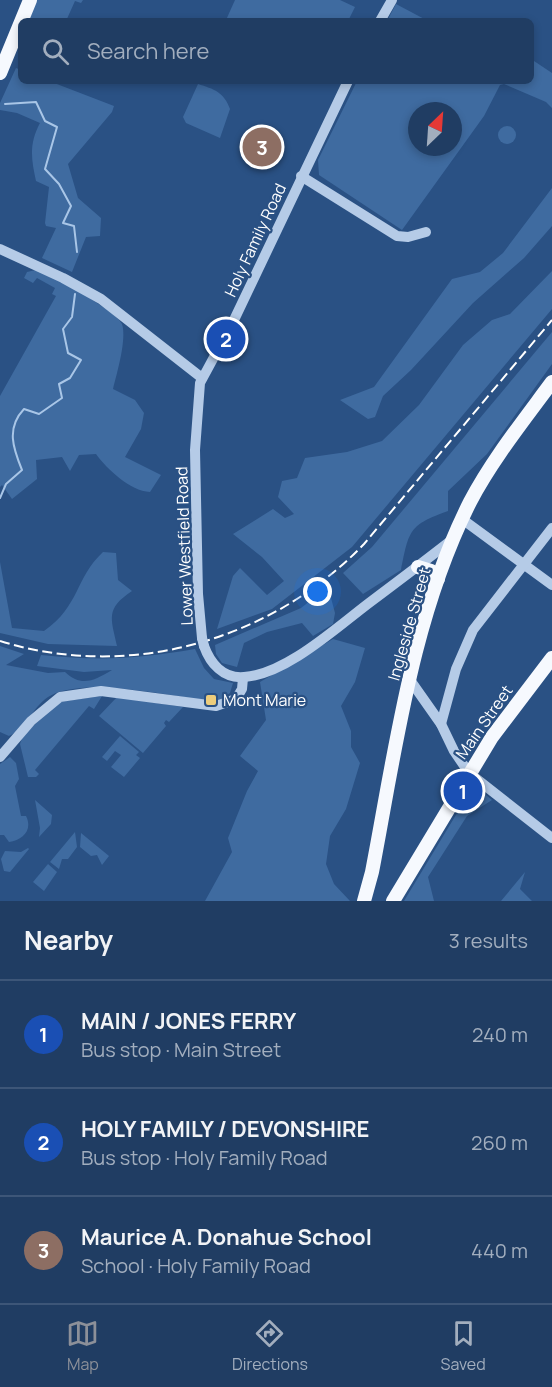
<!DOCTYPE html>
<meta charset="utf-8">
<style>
:root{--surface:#203d63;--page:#284469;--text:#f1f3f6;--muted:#a2aebe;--line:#3d5678;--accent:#8c9099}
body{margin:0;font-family:Manrope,sans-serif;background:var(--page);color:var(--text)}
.compass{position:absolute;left:408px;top:102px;width:54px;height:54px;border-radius:50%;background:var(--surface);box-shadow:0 3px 9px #0003;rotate:25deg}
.you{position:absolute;left:318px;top:592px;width:21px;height:21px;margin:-15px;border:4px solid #fff;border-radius:50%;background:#1a73e8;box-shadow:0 0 0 9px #1a73e833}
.badge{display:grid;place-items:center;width:39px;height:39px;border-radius:50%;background:var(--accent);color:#fff;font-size:20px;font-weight:700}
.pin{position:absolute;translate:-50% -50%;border:3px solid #fff;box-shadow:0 2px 6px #0006}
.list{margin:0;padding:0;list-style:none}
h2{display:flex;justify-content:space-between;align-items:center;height:78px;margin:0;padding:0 24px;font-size:26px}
h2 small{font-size:20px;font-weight:400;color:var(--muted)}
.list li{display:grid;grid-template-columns:39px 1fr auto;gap:18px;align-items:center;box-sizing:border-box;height:108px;padding:0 24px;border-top:2px solid var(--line)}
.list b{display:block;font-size:22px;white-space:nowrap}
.list p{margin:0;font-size:20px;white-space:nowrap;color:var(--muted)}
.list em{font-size:20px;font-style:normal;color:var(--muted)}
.icon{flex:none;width:33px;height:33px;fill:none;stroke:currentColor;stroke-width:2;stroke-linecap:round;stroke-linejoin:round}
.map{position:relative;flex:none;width:552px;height:901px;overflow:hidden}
.search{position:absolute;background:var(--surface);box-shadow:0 3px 9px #0003;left:18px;right:18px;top:18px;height:66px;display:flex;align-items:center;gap:15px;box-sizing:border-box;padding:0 21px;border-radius:9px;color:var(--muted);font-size:22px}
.sheet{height:402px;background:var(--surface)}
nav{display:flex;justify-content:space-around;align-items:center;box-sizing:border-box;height:84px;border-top:2px solid var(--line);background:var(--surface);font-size:16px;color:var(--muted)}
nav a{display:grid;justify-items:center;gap:3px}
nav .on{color:var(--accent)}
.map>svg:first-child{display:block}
</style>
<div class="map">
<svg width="552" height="901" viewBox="0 0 552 901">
<rect width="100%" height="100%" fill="#2a5184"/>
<g fill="#3f6ba0" fill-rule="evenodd">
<path d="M 36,0 L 83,0 L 81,3 L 75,1 L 66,21 L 27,21 Z"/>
<path d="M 235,0 L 340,0 L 355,7 L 348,21 L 228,21 L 226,20 Z"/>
<path d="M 396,4 L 428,21 L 387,21 Z"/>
<path d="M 531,59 L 552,73 L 552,108 L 546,102 L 504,84 L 500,85 L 484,116 L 402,230 L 319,175 L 318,160 L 357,81 L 531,81 ZM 417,111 L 453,111 L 453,147 L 417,147 Z"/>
<path d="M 16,68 L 21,70 L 21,81 L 49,81 L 114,106 L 112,112 L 68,164 L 78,198 L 101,218 L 100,236 L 86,237 L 72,272 L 42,258 L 56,228 L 46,226 L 45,223 L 49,187 L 36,181 C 31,158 29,144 40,123 L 17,113 L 0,110 L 0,103 Z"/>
<path d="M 198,84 C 214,89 224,92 230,109 L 220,138 L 186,123 L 183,117 Z"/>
<circle cx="507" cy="135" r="9"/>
<path d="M 552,188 L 552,226 L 524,258 L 473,303 L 411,370 L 383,396 L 375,417 L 368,419 L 340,400 L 374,387 L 452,279 L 480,272 L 503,253 Z"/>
<path d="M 36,270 C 51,275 117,311 122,324 C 127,339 117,373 113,389 L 135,400 L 144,413 L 141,429 L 125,457 L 161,475 L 150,492 C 130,491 107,469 96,454 L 79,455 L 70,471 L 62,457 L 36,460 L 37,479 L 12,499 L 2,485 L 0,487 L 0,396 L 56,296 L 52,294 L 55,288 L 37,278 L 33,283 L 24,278 L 27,272 Z"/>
<path d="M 552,271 L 552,309 L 352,547 L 272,609 L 217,629 L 233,576 L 240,568 L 267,595 L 284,581 L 262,557 L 233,534 L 273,509 L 285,518 L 294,514 L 278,497 L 282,481 L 297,478 L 305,458 L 347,452 L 382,441 L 419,405 L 463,345 L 492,320 L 510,314 Z"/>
<path d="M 552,332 L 552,364 L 487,454 L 448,491 L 448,511 C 409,525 409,530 401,570 L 363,594 L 343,573 L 372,547 Z"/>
<path d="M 103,552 L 116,553 L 118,580 L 132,591 C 105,609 111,618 117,646 L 48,644 L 0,633 L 0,562 L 12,628 L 44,631 C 80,606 75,578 103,552 Z"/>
<path d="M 315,597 L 331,598 L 335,613 L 333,624 L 313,636 L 302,623 L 267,632 L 244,643 L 237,667 L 222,663 L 216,654 L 215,645 L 301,608 Z"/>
<path d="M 333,639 L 365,648 L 355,682 L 341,706 L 351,731 L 351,747 L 360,763 L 346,809 L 330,836 L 326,864 L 334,884 L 350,901 L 205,901 L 232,852 L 228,838 L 247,791 L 258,771 L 240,756 L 266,720 L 260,682 Z"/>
<path d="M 0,646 L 24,654 L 6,665 L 48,673 L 65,672 C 82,688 95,680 112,670 L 84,672 L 37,666 L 41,655 C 100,661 137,659 195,649 L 204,668 L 214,679 L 233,683 L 230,693 L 216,702 C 176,697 81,675 48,697 C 33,707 25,729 9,736 L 0,732 Z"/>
<path d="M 102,696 L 94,709 L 89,706 L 35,770 L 39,774 L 36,777 L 28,777 L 20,744 L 23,736 L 58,702 Z"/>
<path d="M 117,697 L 183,707 L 169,722 L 166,720 L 164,723 L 166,726 L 143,753 L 99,716 Z"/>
<path d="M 120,736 L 139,752 L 136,755 L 140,758 L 124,777 L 111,767 L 121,755 L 115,751 L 107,761 L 102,757 Z"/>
<path d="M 10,757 L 16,763 L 19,779 L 15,786 L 21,816 L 26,816 C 33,830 23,840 9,842 L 4,835 L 0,835 L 0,764 Z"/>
<path d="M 474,785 L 492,800 L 467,816 L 428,877 L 434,901 L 404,901 Z"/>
<path d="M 35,800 L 52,815 L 51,824 L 39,837 L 40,828 Z"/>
<path d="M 75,832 L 77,847 L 68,859 L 62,859 L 59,869 L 50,862 Z"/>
<path d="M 81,833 L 109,856 L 102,865 L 97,855 L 91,856 L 80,847 Z"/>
<path d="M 28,848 L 29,849 L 10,872 L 4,871 L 1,859 L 5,851 L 21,852 Z"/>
<path d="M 48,864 L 57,872 L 44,891 L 33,882 Z"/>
<path d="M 525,872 L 520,889 L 532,901 L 501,901 Z"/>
</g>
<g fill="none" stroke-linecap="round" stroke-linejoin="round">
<g stroke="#a9c6e7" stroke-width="2">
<path d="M 5,104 L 36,102 L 45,121 L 57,127 L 45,169 L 59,184 L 71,206 L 63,223 L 74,226 L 77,252"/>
<path d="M 0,498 L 6,484 L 22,470 C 13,448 6,428 24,409 L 39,414 L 62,398 L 59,384 L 70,378 L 81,360 L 68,353 L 63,329 L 72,317 L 75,294"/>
</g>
<g stroke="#b5cbe7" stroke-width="10">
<path d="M 380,21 L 392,0"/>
<path d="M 301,176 L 397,236 L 408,237 L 426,232"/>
<path d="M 0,249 L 63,278 L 101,299 L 202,378"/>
<path d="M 462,519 L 552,585"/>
<path d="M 202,638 L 198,594 L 195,450 L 200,383 L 234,320 L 348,81"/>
<path d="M 204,646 C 210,663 223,679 244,677 C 285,675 336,628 369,603 C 397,582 425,561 453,539"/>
<path d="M 410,680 L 441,724 L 454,751 L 469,773 L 552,838"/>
<path d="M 441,724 L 456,669 L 473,630 L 552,528"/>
<path d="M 0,757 L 31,721 L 60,697 L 101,691 L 216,706 L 236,699 L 242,689 L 243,678"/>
</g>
<g stroke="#f6f9fe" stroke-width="14">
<path d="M 0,73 L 30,0"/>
<path d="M 418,567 L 431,571 L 438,579"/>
<path d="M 364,901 L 372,872 C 396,747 412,617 470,502 C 492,460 524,420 552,382"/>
<path d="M 393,901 L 492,737 L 552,658"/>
</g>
<path stroke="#fff" stroke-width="2" stroke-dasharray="10 4.5" stroke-linecap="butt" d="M 0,641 C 129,681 271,641 364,544 L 552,320"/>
<path stroke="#b5cbe7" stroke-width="10" d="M 202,638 L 204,646"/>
</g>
<rect fill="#edcd7c" stroke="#2a5184" stroke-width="2" x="205" y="694" width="12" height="12" rx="3"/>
<g text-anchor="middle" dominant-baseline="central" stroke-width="4.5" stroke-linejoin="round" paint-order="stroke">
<g font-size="16" fill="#fff" stroke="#2a5184">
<text transform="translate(255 240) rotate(-65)">Holy Family Road</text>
<text transform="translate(184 546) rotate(-92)">Lower Westfield Road</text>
<text transform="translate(409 624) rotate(-74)">Ingleside Street</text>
<text transform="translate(484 722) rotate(-55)">Main Street</text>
</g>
<g font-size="16" fill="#fff" stroke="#2a5184" text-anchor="start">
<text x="223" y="700">Mont Marie</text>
</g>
</g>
</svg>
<svg class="compass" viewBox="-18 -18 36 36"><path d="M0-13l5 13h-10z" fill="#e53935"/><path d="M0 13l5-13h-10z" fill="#a2aebe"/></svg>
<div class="you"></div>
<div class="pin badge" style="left:463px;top:791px;background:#1a4fb4">1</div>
<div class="pin badge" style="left:226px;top:339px;background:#1a4fb4">2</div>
<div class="pin badge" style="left:262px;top:147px;background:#8d6e63">3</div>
<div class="search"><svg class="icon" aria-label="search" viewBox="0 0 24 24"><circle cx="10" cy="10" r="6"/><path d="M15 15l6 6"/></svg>Search here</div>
</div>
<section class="sheet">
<h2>Nearby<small>3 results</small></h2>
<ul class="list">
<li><span class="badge" style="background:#1a4fb4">1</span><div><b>MAIN / JONES FERRY</b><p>Bus stop · Main Street</p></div><em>240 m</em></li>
<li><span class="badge" style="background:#1a4fb4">2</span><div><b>HOLY FAMILY / DEVONSHIRE</b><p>Bus stop · Holy Family Road</p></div><em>260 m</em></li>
<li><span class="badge" style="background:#8d6e63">3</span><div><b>Maurice A. Donahue School</b><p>School · Holy Family Road</p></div><em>440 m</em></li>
</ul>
</section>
<nav>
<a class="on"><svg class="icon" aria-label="map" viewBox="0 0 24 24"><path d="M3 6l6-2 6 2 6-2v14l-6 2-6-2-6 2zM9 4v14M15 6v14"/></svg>Map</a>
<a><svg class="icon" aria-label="directions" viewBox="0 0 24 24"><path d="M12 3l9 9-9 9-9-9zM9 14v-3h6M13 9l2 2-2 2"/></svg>Directions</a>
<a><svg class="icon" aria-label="saved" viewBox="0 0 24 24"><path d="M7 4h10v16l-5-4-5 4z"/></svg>Saved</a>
</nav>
